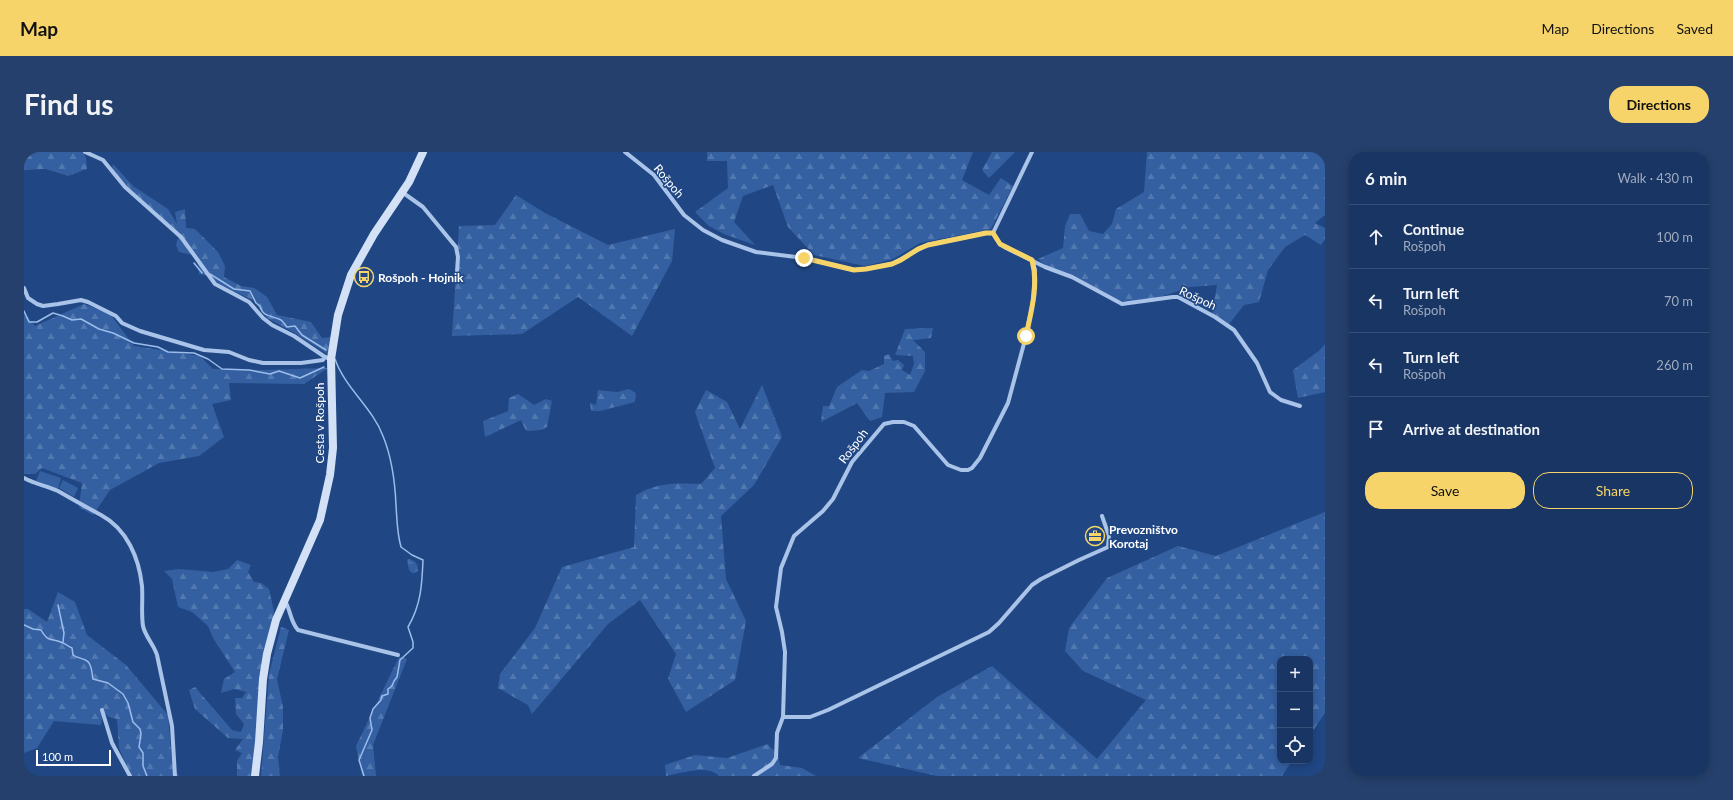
<!DOCTYPE html>
<meta charset="utf-8">
<style>
:root{--surface:#183563;--page:#25406c;--text:#f1f3f6;--muted:#9fabbe;--line:#365078;--accent:#f6d469}
body{margin:0;font-family:Lato,sans-serif;background:var(--page);color:var(--text)}
.controls{position:absolute;right:12px;bottom:12px;display:grid;overflow:hidden;border-radius:8px;box-shadow:0 2px 10px #0003}
.controls button{width:36px;height:36px;display:grid;place-items:center;padding:0;border:0;border-bottom:1px solid var(--line);background:var(--surface);color:var(--text);font:20px sans-serif}
.scale{position:absolute;left:12px;bottom:10px;width:75px;box-sizing:border-box;padding-left:4px;border:2px solid #fff;border-top:0;font-size:11px;line-height:14px;white-space:nowrap;color:#fff;-webkit-text-stroke:3px #204784;paint-order:stroke}
.stop{position:absolute;width:12px;height:12px;margin:-9px;border:3px solid #f6d469;border-radius:50%;background:#fff}
.stop.end{background:#f6d469;border-color:#fff;box-shadow:0 1px 4px #0008}
.list{margin:0;padding:0;list-style:none}
h2{display:flex;justify-content:space-between;align-items:center;height:52px;margin:0;padding:0 16px;font-size:17px}
h2 small{font-size:13px;font-weight:400;color:var(--muted)}
.list li{display:grid;grid-template-columns:26px 1fr auto;gap:12px;align-items:center;box-sizing:border-box;height:64px;padding:0 16px;border-top:1px solid var(--line)}
.list b{display:block;font-size:15px;white-space:nowrap}
.list p{margin:0;font-size:13px;white-space:nowrap;color:var(--muted)}
.list em{font-size:13px;font-style:normal;color:var(--muted)}
.actions{display:flex;gap:8px;padding:12px 16px}
.actions a{flex:1;padding:9px 0;border:1px solid var(--accent);border-radius:16px;text-align:center;font-size:14px;color:var(--accent)}
.actions .main{background:var(--accent);color:#111}
.icon{flex:none;width:22px;height:22px;fill:none;stroke:currentColor;stroke-width:2;stroke-linecap:round;stroke-linejoin:round}
.map{position:relative;flex:none;width:1301px;height:624px;overflow:hidden;border-radius:16px}
header{display:flex;align-items:center;gap:24px;box-sizing:border-box;height:56px;padding:0 20px;background:var(--accent);color:#111}
header strong{font-size:19px}
nav{display:flex;gap:22px;margin-inline-start:auto;font-size:14px}
.intro{display:flex;align-items:center;justify-content:space-between;box-sizing:border-box;height:96px;padding:0 24px}
h1{margin:0;font-size:28px}
.button{padding:10px 18px;border-radius:16px;background:var(--accent);color:#111;font-size:14px;font-weight:700}
main{display:flex;gap:24px;padding:0 24px}
aside{flex:1;background:var(--surface);border-radius:16px;box-shadow:0 2px 10px #0003}
.map>svg:first-child{display:block}
</style>
<header>
<strong>Map</strong>
<nav><a>Map</a><a>Directions</a><a>Saved</a></nav>
</header>
<div class="intro"><h1>Find us</h1><a class="button">Directions</a></div>
<main>
<div class="map">
<svg width="1301" height="624" viewBox="0 0 1301 624">
<defs>
<pattern id="forest-firs" width="22" height="20" patternUnits="userSpaceOnUse"><rect width="22" height="20" fill="#3460a2"/><path d="M5 1l3.5 6h-7zM16 11l3.5 6h-7z" fill="#5278b0"/></pattern>
<pattern id="wetland-marsh" width="20" height="14" patternUnits="userSpaceOnUse"><rect width="20" height="14" fill="#3460a2"/><path d="M1 5h8M5 5V1M11 12h8M15 12V8" fill="none" stroke="#5278b0"/></pattern>
</defs>
<rect width="100%" height="100%" fill="#204784"/>
<g fill="url(#forest-firs)">
<path d="M 0,0 L 59,0 L 62,6 L 63,17 L 44,24 L 22,17 L 0,18 Z"/>
<path d="M 683,0 L 949,0 L 938,28 L 965,43 L 977,26 L 989,34 L 967,77 L 896,91 L 869,107 L 841,114 L 790,103 L 764,75 L 749,33 L 719,44 L 710,70 L 731,93 L 700,82 L 685,74 L 671,60 L 704,36 L 703,9 L 683,9 Z"/>
<path d="M 968,0 L 991,0 L 965,26 L 958,18 Z"/>
<path d="M 1123,0 L 1301,0 L 1301,63 L 1291,71 L 1301,76 L 1301,87 L 1297,93 L 1281,83 L 1261,95 L 1244,118 L 1235,150 L 1220,153 L 1205,172 L 1188,162 L 1193,133 L 1166,135 L 1127,148 L 1106,150 L 1092,148 L 1021,113 L 1014,107 L 1039,96 L 1041,74 L 1046,62 L 1056,62 L 1065,79 L 1079,82 L 1088,72 L 1092,57 L 1120,40 Z"/>
<path d="M 89,12 L 109,34 L 144,57 L 153,72 L 151,60 L 161,57 L 162,76 L 171,77 L 194,100 L 201,114 L 200,125 L 217,134 L 230,136 L 243,145 L 253,163 L 287,170 L 298,186 L 307,185 L 305,203 L 269,180 L 243,166 L 229,148 L 209,139 L 190,129 L 187,124 L 175,122 L 173,104 L 155,100 L 152,93 L 155,83 L 95,26 L 88,17 Z"/>
<path d="M 492,43 L 521,61 L 584,93 L 651,77 L 648,109 L 608,184 L 554,145 L 498,182 L 428,184 L 435,74 L 471,73 Z"/>
<path d="M 60,152 L 86,162 L 110,194 L 176,204 L 189,217 L 240,218 L 304,216 L 280,232 L 205,231 L 207,248 L 188,252 L 200,285 L 175,304 L 135,311 L 86,338 L 69,363 L 55,355 L 58,331 L 18,316 L 11,322 L 0,322 L 0,161 L 11,174 Z"/>
<path d="M 909,176 L 907,186 L 889,188 L 901,200 L 901,219 L 890,240 L 861,241 L 858,265 L 846,269 L 833,251 L 797,270 L 799,254 L 805,254 L 813,235 L 838,218 L 845,219 L 860,212 L 860,204 L 865,202 L 869,209 L 874,208 L 880,213 L 878,218 L 886,223 L 890,212 L 889,204 L 871,203 L 881,177 Z"/>
<path d="M 1301,192 L 1301,240 L 1274,246 L 1269,218 L 1296,198 Z"/>
<path d="M 738,233 L 758,285 L 730,333 L 697,364 L 702,427 L 722,469 L 711,528 L 662,560 L 644,527 L 652,502 L 616,448 L 584,472 L 508,562 L 504,553 L 474,536 L 476,522 L 511,476 L 538,415 L 610,395 L 612,343 C 634,330 652,331 677,332 L 691,316 L 671,260 L 682,238 L 703,250 L 716,277 Z"/>
<path d="M 605,237 L 612,241 L 611,250 L 576,259 L 567,259 L 566,251 L 572,253 L 574,238 L 593,240 Z"/>
<path d="M 494,242 L 510,253 L 522,247 L 528,249 L 523,275 L 517,278 L 502,279 L 497,268 L 461,285 L 459,269 L 484,259 L 485,246 Z"/>
<path d="M 1301,360 L 1301,561 L 1286,583 L 1286,507 L 1256,507 L 1256,609 L 1268,609 L 1258,624 L 913,624 L 834,606 L 913,545 L 968,514 L 1073,607 L 1122,548 L 1059,519 L 1041,499 L 1045,476 L 1083,426 L 1154,394 L 1192,404 Z"/>
<path d="M 213,408 L 227,413 L 224,420 L 230,430 L 237,431 L 245,437 L 251,464 L 228,624 L 213,624 L 213,609 L 218,601 L 211,598 L 219,587 L 204,586 L 171,557 L 165,538 L 171,535 L 208,578 L 217,580 L 220,572 L 212,562 L 211,546 L 218,546 L 222,540 L 210,537 L 197,541 L 200,527 L 211,520 L 189,486 L 184,474 L 168,460 L 154,455 L 148,427 L 140,419 L 155,417 L 189,420 L 204,417 Z"/>
<path d="M 34,440 L 51,450 L 63,483 L 102,513 L 144,563 L 148,612 L 155,624 L 107,624 L 95,596 L 93,567 L 85,565 L 79,560 L 77,573 L 30,569 L 13,596 L 0,601 L 0,457 L 4,457 L 23,470 Z"/>
<path d="M 257,475 L 265,478 L 253,527 L 259,555 L 259,578 L 254,605 L 256,624 L 237,624 L 245,522 Z"/>
<path d="M 375,505 L 383,507 L 349,593 L 352,624 L 338,624 L 332,594 Z"/>
<path d="M 744,592 L 748,597 L 753,600 L 756,613 L 778,616 L 792,624 L 695,624 C 684,612 657,621 642,624 L 641,613 L 671,603 L 703,606 Z"/>
</g>
<path fill="url(#wetland-marsh)" d="M 385,407 C 392,409 394,412 394,419 L 392,421 L 388,421 L 385,418 L 383,408 Z"/>
<g fill="#3460a2">
<path d="M 16,319 L 37,326 L 34,337 L 12,329 Z"/>
<path d="M 39,328 L 54,336 L 50,345 L 35,336 Z"/>
</g>
<g fill="none" stroke-linecap="round" stroke-linejoin="round">
<g stroke="#9cbdeb" stroke-width="1.5">
<path d="M 170,111 L 178,121"/>
<path d="M 186,122 L 210,137 L 226,139 L 232,151 L 236,154 C 239,166 248,163 257,168 C 259,169 261,173 263,175 L 271,174 L 278,183 L 302,198"/>
<path d="M 0,159 L 5,170 L 13,170 L 29,161 L 39,164 L 48,168 L 57,167 L 75,177 L 89,181 L 110,191 L 134,195 L 144,200 L 170,201 L 184,207 L 198,217 L 225,218 L 246,222 L 255,219 L 276,226 L 300,215"/>
<path d="M 311,207 C 321,236 348,255 359,284 C 368,306 371,330 372,353 C 373,368 373,381 377,395 L 388,403 L 399,408 C 398,433 397,453 384,475 L 389,490 L 389,496 L 376,508 L 373,525 L 370,529 L 368,534 L 364,537 L 364,542 L 358,544 L 357,548 L 349,557 L 346,566 L 348,578 L 335,608 L 340,624"/>
<path d="M 34,453 L 40,481 L 39,490"/>
<path d="M 0,473 L 9,477 L 17,478 C 25,492 28,485 39,491 C 42,492 45,495 48,496 L 49,503 C 54,507 64,506 66,513 C 68,517 68,522 69,527 L 84,531 L 99,542 L 104,551 L 109,570 L 116,577 L 117,582 L 115,595 L 119,601 L 119,614 L 123,624"/>
</g>
<g stroke="#a9c3e9" stroke-width="4">
<path d="M 61,0 L 79,8 L 101,35 L 157,85 L 191,132 L 225,150 L 239,166 L 248,173 L 270,184 L 301,205"/>
<path d="M 601,0 L 630,23 L 660,63 L 679,78 L 698,88 L 732,100 L 780,106 L 830,118 L 842,117 L 868,112 L 903,93 L 962,81 L 969,81"/>
<path d="M 378,40 L 399,55 L 432,95 L 434,105 L 433,120"/>
<path d="M 969,81 L 976,92 L 982,96 L 1021,115 L 1048,125 L 1098,152 L 1149,145 L 1154,145 L 1191,165 L 1210,178 L 1233,211 L 1246,240 L 1257,248 L 1276,254"/>
<path d="M 969,81 L 1008,0"/>
<path d="M 0,136 L 4,146 L 13,152 L 19,154 L 34,152 L 57,148 L 64,150 L 92,164 L 98,171 L 116,179 L 180,198 L 205,200 L 225,208 L 239,211 L 277,211 L 299,208 L 301,205 L 307,207"/>
<path d="M 0,326 C 11,332 23,334 34,339 C 48,347 62,355 77,363 C 103,377 115,406 118,434 C 119,447 117,461 119,474 C 121,484 130,493 133,503 L 148,574 L 151,624"/>
<path d="M 261,449 C 267,459 266,469 274,478 L 374,503"/>
<path d="M 78,558 L 88,591 L 106,624"/>
<path d="M 759,565 L 786,565 L 804,558 L 965,480 L 975,471 L 1008,433 L 1017,427 L 1055,408 L 1084,395 L 1085,384 L 1078,364"/>
<path d="M 730,624 L 748,612 L 752,606 L 753,581 L 759,565 L 761,500 L 758,480 L 752,455 L 757,416 L 770,384 L 799,359 L 809,347 L 828,310 L 860,272 L 869,270 L 880,270 L 890,274 L 924,313 L 937,318 L 944,318 L 948,316 L 956,306 L 984,251 L 1002,184 L 1009,149 L 1011,118 L 1008,108"/>
</g>
<path stroke="#d3e1f7" stroke-width="8" d="M 231,624 L 235,590 L 239,527 L 243,502 L 252,468 L 296,368 L 306,323 L 309,296 L 307,207 L 314,163 L 327,123 L 350,82 L 385,30 L 399,0"/>
</g>
<g fill="none" stroke-linecap="round" stroke-linejoin="round">
<path stroke="#f6d469" stroke-width="5" d="M 780,106 L 830,118 L 842,117 L 868,112 L 877,108 L 894,97 L 904,93 L 962,81 L 969,81 L 976,92 L 1008,108 C 1015,133 1007,160 1002,184"/>
</g>
<defs>
<g id="bus-ring" transform="scale(1)"><circle r="9.5" fill="#204784" stroke="#f6d469" stroke-width="1.5"/><path d="M-5-6H5V4H4V6H2V4H-2V6H-4V4H-5ZM-3.5-4V0h7V-4ZM-3.5 1.2v1.5H-2V1.2ZM2 1.2v1.5H3.5V1.2Z" fill="#f6d469"/></g>
<g id="office-ring" transform="scale(1)"><circle r="9.5" fill="#204784" stroke="#f6d469" stroke-width="1.5"/><path d="M-6-3h4V-5.5h4V-3h4V5H-6ZM-1-4.5V-3h2v-1.5ZM-6 0V1H6V0Z" fill="#f6d469"/></g>
</defs>
<g fill-rule="evenodd">
<use href="#bus-ring" x="340" y="125"/>
<use href="#office-ring" x="1071" y="384"/>
</g>
<g text-anchor="middle" dominant-baseline="central" stroke-width="3" stroke-linejoin="round" paint-order="stroke">
<g font-size="12" fill="#fff" stroke="#204784">
<text transform="translate(645 29) rotate(50)">Rošpoh</text>
<text transform="translate(1174 146) rotate(25)">Rošpoh</text>
<text transform="translate(295 271) rotate(-90)">Cesta v Rošpoh</text>
<text transform="translate(829 294) rotate(-53)">Rošpoh</text>
</g>
<g font-size="12" font-weight="bold" fill="#fff" stroke="#204784" text-anchor="start">
<text x="354" y="125">Rošpoh - Hojnik</text>
<text x="1085" y="377">Prevozništvo<tspan x="1085" dy="14">Korotaj</tspan></text>
</g>
</g>
</svg>
<div class="controls">
<button>+</button>
<button>−</button>
<button><svg class="icon" aria-label="locate" viewBox="0 0 24 24"><circle cx="12" cy="12" r="6"/><path d="M12 2v4M12 18v4M2 12h4M18 12h4"/></svg></button>
</div>
<div class="scale">100 m</div>
<div class="stop" style="left:1002px;top:184px"></div>
<div class="stop end" style="left:780px;top:106px"></div>
</div>
<aside>
<h2>6 min<small>Walk · 430 m</small></h2>
<ul class="list">
<li><svg class="icon" aria-label="ahead" viewBox="0 0 24 24"><path d="M12 20V5M6 11l6-6 6 6"/></svg><div><b>Continue</b><p>Rošpoh</p></div><em>100 m</em></li>
<li><svg class="icon" aria-label="left" viewBox="0 0 24 24"><path d="M17 20v-9H6M10 6l-5 5 5 5"/></svg><div><b>Turn left</b><p>Rošpoh</p></div><em>70 m</em></li>
<li><svg class="icon" aria-label="left" viewBox="0 0 24 24"><path d="M17 20v-9H6M10 6l-5 5 5 5"/></svg><div><b>Turn left</b><p>Rošpoh</p></div><em>260 m</em></li>
<li><svg class="icon" aria-label="arrive" viewBox="0 0 24 24"><path d="M6 21V4h12l-3 4 3 4H6"/></svg><div><b>Arrive at destination</b></div></li>
</ul>
<div class="actions"><a class="main">Save</a><a>Share</a></div>
</aside>
</main>
